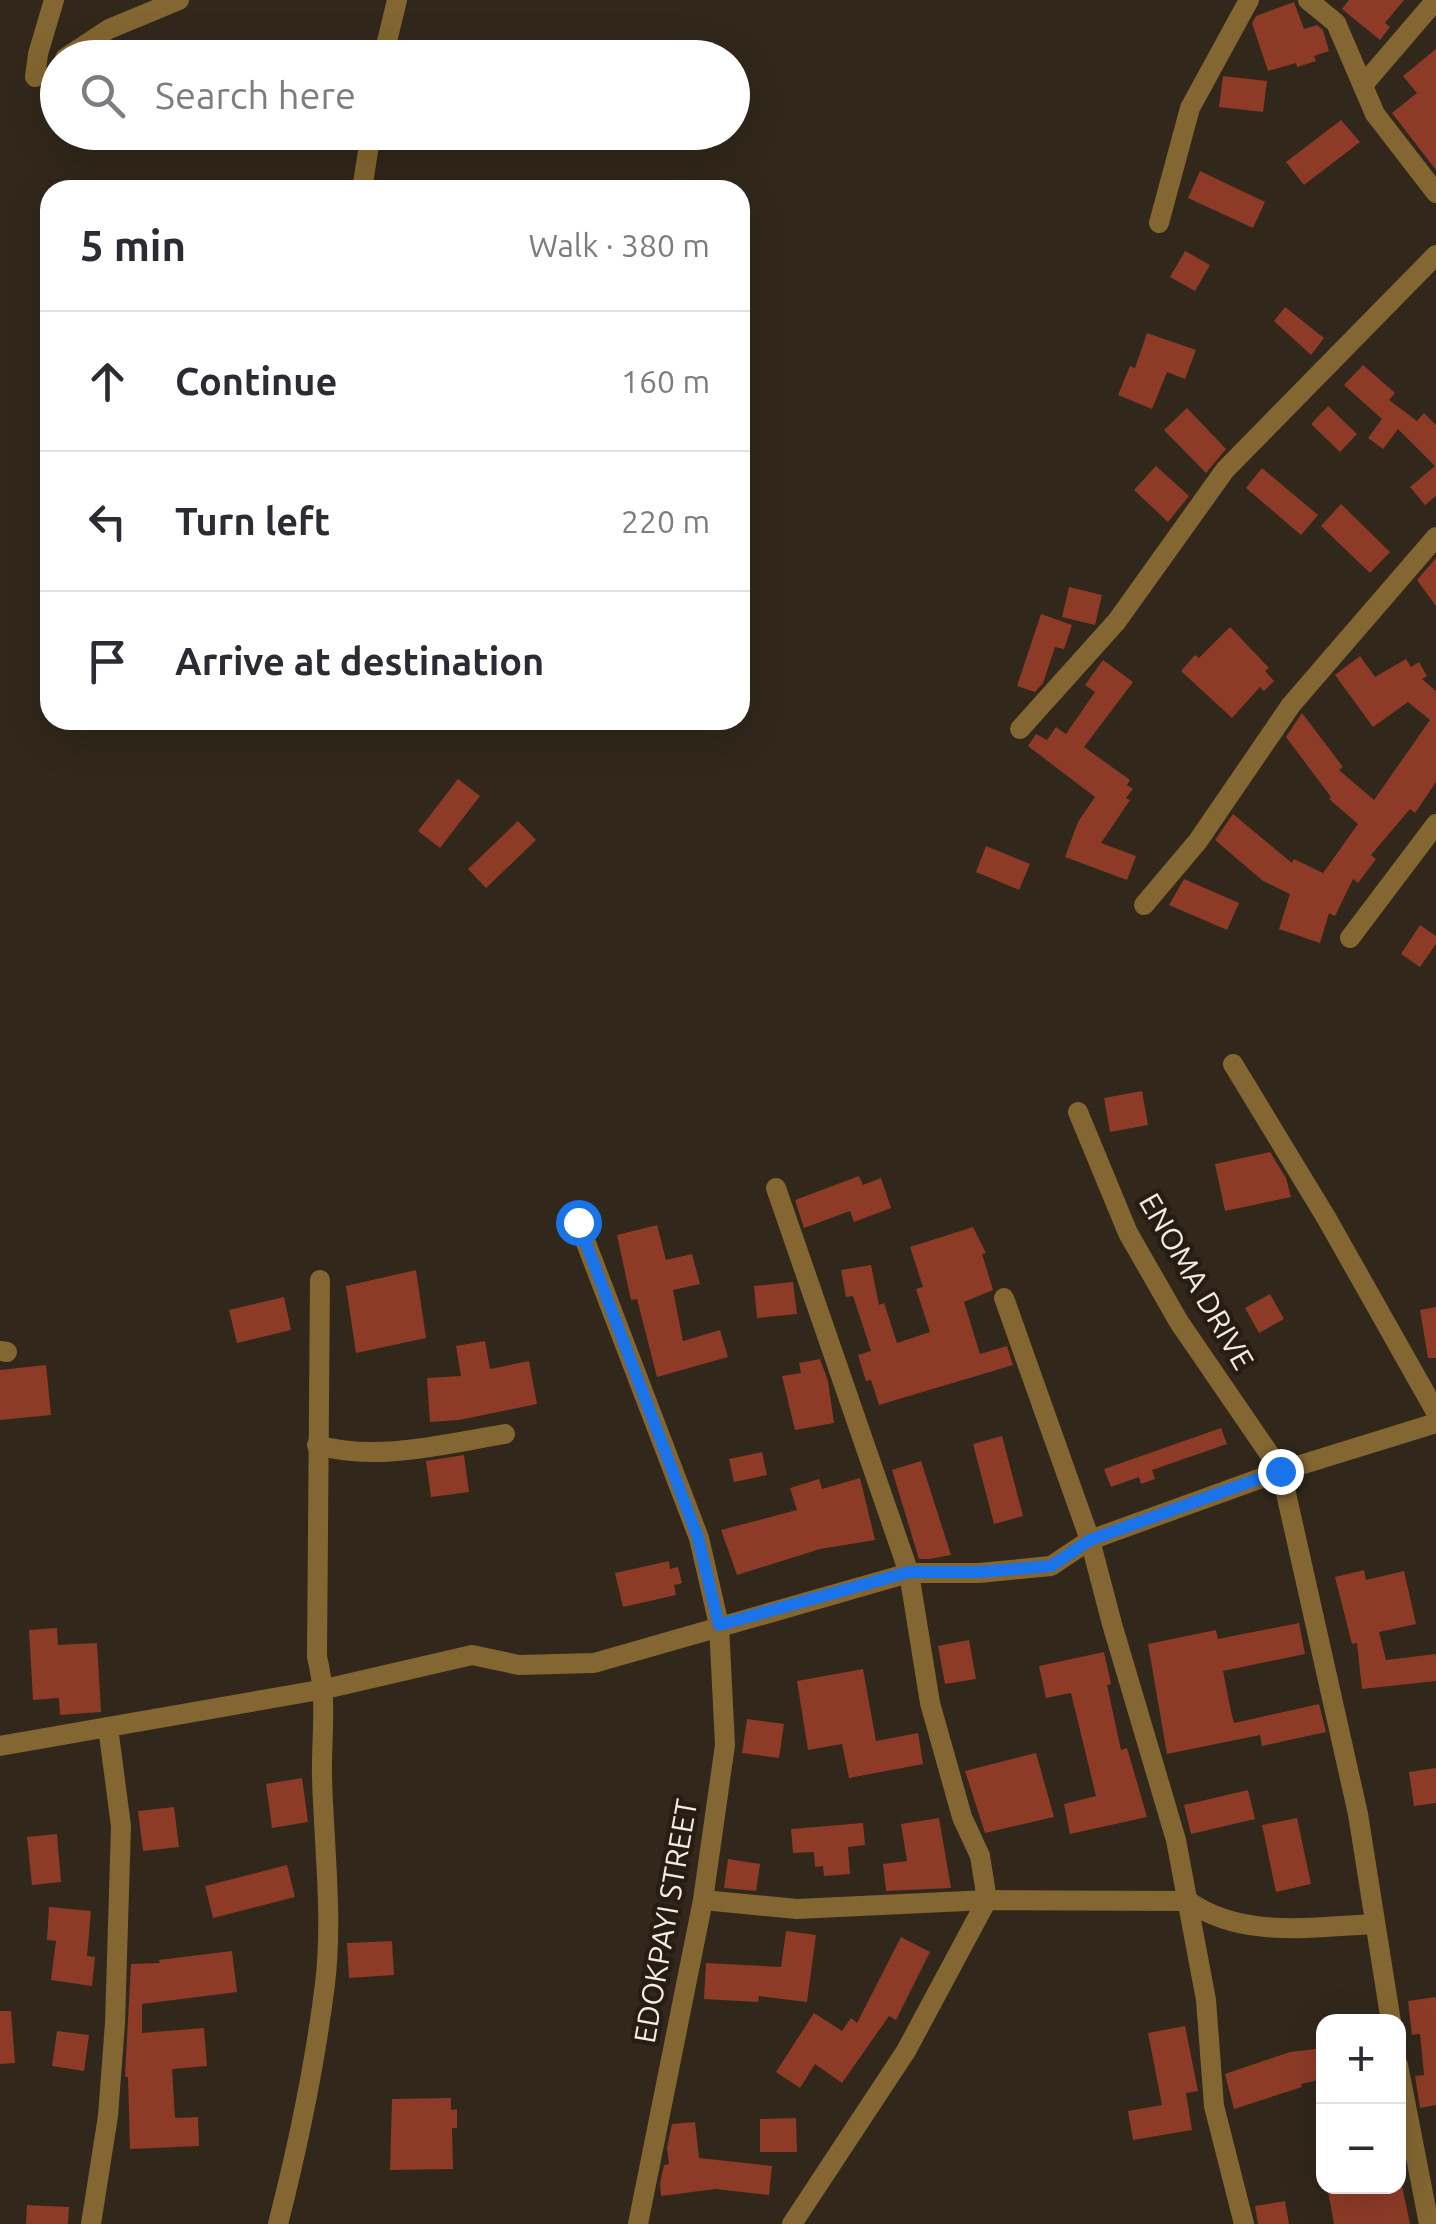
<!DOCTYPE html>
<meta charset="utf-8">
<style>
:root{--surface:#fff;--page:#f7f7f7;--text:#2b2b33;--muted:#7c7c81;--line:#e1e1e2}
body{margin:0;font-family:Ubuntu,sans-serif;background:var(--page);color:var(--text)}
.controls{position:absolute;right:30px;bottom:30px;display:grid;overflow:hidden;border-radius:20px;box-shadow:0 10px 40px #0002}
.controls button{width:90px;height:90px;display:grid;place-items:center;padding:0;border:0;border-bottom:2px solid var(--line);background:var(--surface);color:var(--text);font:50px sans-serif}
.stop{position:absolute;width:30px;height:30px;margin:-22px;border:8px solid #1a73e8;border-radius:50%;background:#fff}
.stop.end{background:#1a73e8;border-color:#fff;box-shadow:0 2px 10px #0008}
.list{margin:0;padding:0;list-style:none}
h2{display:flex;justify-content:space-between;align-items:center;height:130px;margin:0;padding:0 40px;font-size:42px}
h2 small{font-size:32px;font-weight:400;color:var(--muted)}
.list li{display:grid;grid-template-columns:65px 1fr auto;gap:30px;align-items:center;box-sizing:border-box;height:140px;padding:0 40px;border-top:2px solid var(--line)}
.list b{display:block;font-size:38px;white-space:nowrap}
.list em{font-size:32px;font-style:normal;color:var(--muted)}
.icon{flex:none;width:55px;height:55px;fill:none;stroke:currentColor;stroke-width:2;stroke-linecap:round;stroke-linejoin:round}
.map{position:relative;flex:none;width:1436px;height:2224px;overflow:hidden}
.search{position:absolute;background:var(--surface);box-shadow:0 10px 40px #0002;left:40px;top:40px;width:710px;height:110px;display:flex;align-items:center;gap:25px;box-sizing:border-box;padding:0 35px;border-radius:55px;color:var(--muted);font-size:38px}
.panel{position:absolute;background:var(--surface);box-shadow:0 10px 40px #0002;left:40px;top:180px;width:710px;height:550px;border-radius:30px}
.map>svg:first-child{display:block}
</style>
<div class="map">
<svg width="1436" height="2224" viewBox="0 0 1436 2224">
<rect width="100%" height="100%" fill="#31271b"/>
<g fill="#8d3b26">
<path d="M 1349,0 L 1404,0 L 1385,23 L 1390,27 L 1380,40 L 1342,9 Z"/>
<path d="M 1294,2 L 1304,29 L 1317,25 L 1323,30 L 1329,51 L 1314,56 L 1316,61 L 1297,67 L 1296,63 L 1268,71 L 1252,23 L 1256,16 Z"/>
<path d="M 1436,49 L 1436,170 L 1392,113 L 1417,93 L 1403,76 Z"/>
<path d="M 1223,76 L 1267,81 L 1263,112 L 1219,107 Z"/>
<path d="M 1341,120 L 1360,142 L 1304,185 L 1286,162 Z"/>
<path d="M 1200,171 L 1265,202 L 1253,228 L 1188,198 Z"/>
<path d="M 1185,251 L 1210,265 L 1195,291 L 1170,277 Z"/>
<path d="M 1285,307 L 1324,338 L 1311,355 L 1274,321 Z"/>
<path d="M 1147,333 L 1196,350 L 1185,379 L 1167,372 L 1152,409 L 1118,395 L 1130,366 L 1135,368 Z"/>
<path d="M 1363,365 L 1395,393 L 1389,400 L 1417,421 L 1424,413 L 1436,425 L 1436,496 L 1425,505 L 1410,487 L 1435,466 L 1398,429 L 1383,449 L 1368,438 L 1382,419 L 1344,385 Z"/>
<path d="M 1328,406 L 1357,434 L 1340,452 L 1311,424 Z"/>
<path d="M 1187,408 L 1226,449 L 1206,473 L 1164,430 Z"/>
<path d="M 1156,466 L 1189,496 L 1168,522 L 1134,490 Z"/>
<path d="M 1262,468 L 1318,515 L 1301,535 L 1246,488 Z"/>
<path d="M 1341,504 L 1390,552 L 1370,573 L 1321,526 Z"/>
<path d="M 1436,558 L 1436,606 L 1417,580 Z"/>
<path d="M 1069,587 L 1102,595 L 1095,625 L 1062,617 Z"/>
<path d="M 1041,614 L 1072,625 L 1064,649 L 1055,647 L 1043,683 L 1035,692 L 1017,686 Z"/>
<path d="M 1230,627 L 1269,668 L 1265,671 L 1274,681 L 1264,691 L 1260,687 L 1232,718 L 1181,671 L 1195,655 L 1199,658 Z"/>
<path d="M 1360,656 L 1375,677 L 1406,659 L 1411,667 L 1419,662 L 1427,676 L 1422,679 L 1436,691 L 1436,782 L 1415,813 L 1410,809 L 1371,855 L 1376,859 L 1358,883 L 1353,879 L 1335,916 L 1329,913 L 1320,943 L 1279,929 L 1290,894 L 1263,881 L 1215,840 L 1233,814 L 1292,863 L 1294,859 L 1323,873 L 1358,824 L 1329,799 L 1331,797 L 1286,737 L 1302,713 L 1343,767 L 1339,770 L 1374,800 L 1430,720 L 1408,702 L 1373,727 L 1335,675 Z"/>
<path d="M 1103,660 L 1133,682 L 1084,747 L 1130,780 L 1127,785 L 1133,789 L 1126,798 L 1130,800 L 1101,843 L 1136,856 L 1127,880 L 1065,857 L 1078,822 L 1095,797 L 1028,746 L 1036,734 L 1047,740 L 1056,727 L 1066,734 L 1095,692 L 1085,685 Z"/>
<path d="M 458,779 L 480,796 L 440,848 L 418,831 Z"/>
<path d="M 518,821 L 536,840 L 486,888 L 468,869 Z"/>
<path d="M 986,846 L 1030,864 L 1019,890 L 976,872 Z"/>
<path d="M 1184,879 L 1239,903 L 1227,930 L 1169,905 Z"/>
<path d="M 1420,925 L 1436,936 L 1436,944 L 1420,967 L 1401,954 Z"/>
<path d="M 1142,1091 L 1148,1125 L 1110,1132 L 1104,1098 Z"/>
<path d="M 1270,1152 L 1286,1178 L 1291,1197 L 1225,1211 L 1215,1164 Z"/>
<path d="M 859,1176 L 863,1185 L 881,1178 L 891,1208 L 854,1222 L 850,1211 L 804,1228 L 795,1200 Z"/>
<path d="M 657,1225 L 666,1260 L 692,1254 L 700,1284 L 673,1290 L 683,1341 L 720,1330 L 728,1357 L 657,1377 L 637,1299 L 631,1300 L 617,1235 Z"/>
<path d="M 973,1227 L 986,1253 L 982,1254 L 993,1290 L 964,1302 L 980,1354 L 1007,1346 L 1013,1365 L 879,1405 L 871,1380 L 866,1381 L 858,1355 L 871,1351 L 853,1296 L 846,1297 L 841,1270 L 871,1265 L 879,1305 L 884,1303 L 897,1343 L 930,1332 L 916,1289 L 923,1287 L 910,1247 Z"/>
<path d="M 416,1270 L 426,1338 L 356,1353 L 346,1286 Z"/>
<path d="M 793,1282 L 797,1314 L 757,1318 L 754,1286 Z"/>
<path d="M 1270,1294 L 1284,1319 L 1259,1333 L 1245,1308 Z"/>
<path d="M 284,1297 L 291,1330 L 237,1343 L 229,1310 Z"/>
<path d="M 1436,1307 L 1436,1358 L 1428,1358 L 1420,1310 Z"/>
<path d="M 485,1341 L 490,1369 L 529,1361 L 537,1404 L 459,1420 L 430,1422 L 427,1378 L 461,1376 L 456,1346 Z"/>
<path d="M 820,1359 L 828,1381 L 834,1423 L 795,1430 L 782,1376 L 801,1373 L 799,1363 Z"/>
<path d="M 46,1365 L 51,1415 L 0,1420 L 0,1370 Z"/>
<path d="M 1221,1428 L 1227,1444 L 1152,1470 L 1155,1479 L 1141,1484 L 1139,1477 L 1111,1487 L 1104,1469 Z"/>
<path d="M 1002,1436 L 1023,1516 L 994,1524 L 973,1444 Z"/>
<path d="M 762,1452 L 767,1475 L 734,1482 L 729,1459 Z"/>
<path d="M 464,1455 L 469,1492 L 431,1497 L 426,1461 Z"/>
<path d="M 921,1461 L 951,1555 L 929,1559 L 919,1559 L 892,1470 Z"/>
<path d="M 860,1478 L 875,1540 L 820,1549 L 737,1575 L 721,1530 L 797,1510 L 790,1488 L 819,1479 L 822,1489 Z"/>
<path d="M 669,1561 L 670,1569 L 678,1567 L 682,1583 L 674,1585 L 676,1595 L 623,1607 L 615,1573 Z"/>
<path d="M 1364,1570 L 1366,1580 L 1404,1571 L 1416,1624 L 1379,1632 L 1386,1660 L 1436,1654 L 1436,1681 L 1362,1689 L 1357,1643 L 1352,1644 L 1335,1577 Z"/>
<path d="M 1299,1623 L 1305,1654 L 1223,1671 L 1230,1707 L 1234,1723 L 1319,1704 L 1326,1732 L 1262,1746 L 1260,1735 L 1167,1754 L 1148,1644 L 1216,1630 L 1218,1639 Z"/>
<path d="M 57,1628 L 58,1645 L 97,1643 L 101,1712 L 60,1715 L 59,1698 L 33,1700 L 29,1630 Z"/>
<path d="M 969,1640 L 976,1679 L 945,1684 L 938,1646 Z"/>
<path d="M 1104,1652 L 1111,1684 L 1107,1685 L 1121,1750 L 1127,1748 L 1147,1817 L 1070,1834 L 1064,1804 L 1096,1796 L 1071,1693 L 1046,1698 L 1039,1666 Z"/>
<path d="M 863,1669 L 876,1741 L 918,1733 L 923,1764 L 849,1778 L 842,1744 L 808,1750 L 797,1681 Z"/>
<path d="M 747,1719 L 784,1724 L 779,1758 L 742,1753 Z"/>
<path d="M 1036,1753 L 1054,1817 L 985,1833 L 965,1771 Z"/>
<path d="M 1436,1768 L 1436,1803 L 1414,1806 L 1409,1772 Z"/>
<path d="M 302,1778 L 308,1822 L 272,1828 L 266,1784 Z"/>
<path d="M 1248,1790 L 1255,1819 L 1191,1834 L 1184,1805 Z"/>
<path d="M 174,1807 L 179,1847 L 143,1851 L 138,1811 Z"/>
<path d="M 939,1818 L 951,1888 L 886,1891 L 883,1864 L 907,1861 L 901,1824 Z"/>
<path d="M 1297,1818 L 1311,1884 L 1276,1892 L 1262,1825 Z"/>
<path d="M 863,1823 L 865,1845 L 848,1847 L 850,1874 L 824,1876 L 823,1866 L 815,1867 L 814,1852 L 793,1853 L 791,1829 Z"/>
<path d="M 57,1834 L 61,1882 L 32,1885 L 27,1837 Z"/>
<path d="M 728,1859 L 760,1864 L 756,1891 L 724,1888 Z"/>
<path d="M 287,1865 L 295,1897 L 213,1918 L 205,1886 Z"/>
<path d="M 49,1907 L 91,1911 L 87,1956 L 95,1957 L 92,1986 L 51,1980 L 56,1941 L 47,1940 Z"/>
<path d="M 786,1931 L 816,1935 L 807,2002 L 759,1996 L 758,2002 L 704,1999 L 706,1963 L 781,1967 Z"/>
<path d="M 901,1937 L 930,1952 L 896,2020 L 889,2016 L 842,2083 L 815,2064 L 800,2088 L 776,2072 L 814,2013 L 842,2031 L 851,2018 L 857,2023 Z"/>
<path d="M 392,1941 L 394,1975 L 349,1978 L 347,1943 Z"/>
<path d="M 232,1951 L 237,1992 L 142,2004 L 142,2033 L 204,2028 L 207,2066 L 172,2069 L 175,2118 L 198,2117 L 199,2146 L 130,2149 L 128,2077 L 125,2077 L 131,1964 L 160,1963 L 159,1960 Z"/>
<path d="M 1436,1997 L 1436,2105 L 1420,2108 L 1415,2076 L 1424,2075 L 1420,2034 L 1412,2035 L 1408,2001 Z"/>
<path d="M 0,2011 L 11,2011 L 15,2063 L 0,2064 Z"/>
<path d="M 1185,2026 L 1198,2091 L 1186,2093 L 1192,2130 L 1133,2140 L 1128,2111 L 1162,2105 L 1148,2033 Z"/>
<path d="M 57,2031 L 89,2035 L 84,2071 L 52,2066 Z"/>
<path d="M 1324,2048 L 1324,2079 L 1301,2084 L 1302,2087 L 1234,2109 L 1225,2074 L 1290,2052 Z"/>
<path d="M 451,2098 L 451,2110 L 457,2109 L 457,2128 L 452,2128 L 453,2169 L 390,2170 L 392,2099 Z"/>
<path d="M 796,2118 L 797,2152 L 760,2152 L 760,2119 Z"/>
<path d="M 695,2122 L 699,2158 L 772,2166 L 769,2195 L 716,2189 L 661,2196 L 660,2184 L 664,2165 L 669,2164 L 667,2148 L 672,2124 Z"/>
<path d="M 1327,2186 L 1402,2186 L 1410,2224 L 1334,2224 Z"/>
<path d="M 1285,2201 L 1289,2224 L 1258,2224 L 1255,2206 Z"/>
<path d="M 27,2205 L 69,2207 L 68,2224 L 26,2224 Z"/>
</g>
<g fill="none" stroke-linecap="round" stroke-linejoin="round">
<g stroke="#836631" stroke-width="20">
<path d="M 1308,0 L 1336,23 L 1375,114 L 1436,193"/>
<path d="M 65,58 L 109,29 L 179,0"/>
<path d="M 383,58 L 397,0"/>
<path d="M 35,77 L 38,54 L 54,0"/>
<path d="M 1363,85 L 1436,0"/>
<path d="M 362,190 L 371,132"/>
<path d="M 1159,223 L 1190,108 L 1249,0"/>
<path d="M 1020,729 L 1117,621 L 1225,470 L 1436,255"/>
<path d="M 1144,905 L 1198,841 L 1291,705 L 1436,537"/>
<path d="M 1350,938 L 1436,824"/>
<path d="M 1233,1064 L 1327,1219 L 1436,1412"/>
<path d="M 1078,1112 L 1128,1233 L 1179,1322 L 1281,1471 L 1358,1814 L 1391,2022"/>
<path d="M 776,1188 L 909,1573 L 930,1703 L 962,1817 L 980,1856 L 987,1900 L 906,2051 L 792,2224"/>
<path d="M 578,1222 L 699,1538 L 719,1625 L 725,1745 L 703,1900 L 638,2224"/>
<path d="M 1004,1298 L 1090,1540 L 1112,1624 L 1176,1840 L 1206,2000 L 1214,2106 L 1244,2224"/>
<path d="M 0,1351 L 7,1352"/>
<path d="M 317,1445 C 377,1462 444,1444 505,1434"/>
<path d="M 0,1746 L 325,1689 L 472,1655 L 519,1665 L 594,1663 L 909,1573 L 979,1573 L 1051,1566 L 1090,1540 L 1281,1471 L 1436,1423"/>
<path d="M 703,1900 L 797,1909 L 987,1900 L 1188,1901 C 1242,1939 1311,1927 1374,1924"/>
<path d="M 1398,2065 L 1429,2224"/>
<path d="M 91,2224 L 108,2116 L 115,2023 L 121,1826 L 108,1727"/>
<path d="M 278,2224 C 298,2146 315,2064 325,1984 C 333,1919 324,1845 322,1778 C 321,1736 328,1700 317,1657 L 320,1280"/>
</g>
</g>
<g fill="none" stroke-linecap="round" stroke-linejoin="round">
<path stroke="#1a73e8" stroke-width="12" d="M 578,1222 L 698,1538 L 719,1625 L 909,1572 L 980,1572 L 1051,1566 L 1090,1540 L 1280,1471"/>
</g>
<g text-anchor="middle" dominant-baseline="central" stroke-width="9" stroke-linejoin="round" paint-order="stroke">
<g font-size="30" fill="#f4ede6" stroke="#271d12">
<text transform="translate(1197 1281) rotate(60)">ENOMA DRIVE</text>
<text transform="translate(665 1921) rotate(-80)">EDOKPAYI STREET</text>
</g>
</g>
</svg>
<div class="controls">
<button>+</button>
<button>−</button>
</div>
<div class="stop" style="left:578px;top:1222px"></div>
<div class="stop end" style="left:1280px;top:1471px"></div>
<div class="search"><svg class="icon" aria-label="search" viewBox="0 0 24 24"><circle cx="10" cy="10" r="6"/><path d="M15 15l6 6"/></svg>Search here</div>
<section class="panel">
<h2>5 min<small>Walk · 380 m</small></h2>
<ul class="list">
<li><svg class="icon" aria-label="ahead" viewBox="0 0 24 24"><path d="M12 20V5M6 11l6-6 6 6"/></svg><div><b>Continue</b></div><em>160 m</em></li>
<li><svg class="icon" aria-label="left" viewBox="0 0 24 24"><path d="M17 20v-9H6M10 6l-5 5 5 5"/></svg><div><b>Turn left</b></div><em>220 m</em></li>
<li><svg class="icon" aria-label="arrive" viewBox="0 0 24 24"><path d="M6 21V4h12l-3 4 3 4H6"/></svg><div><b>Arrive at destination</b></div></li>
</ul>
</section>
</div>
